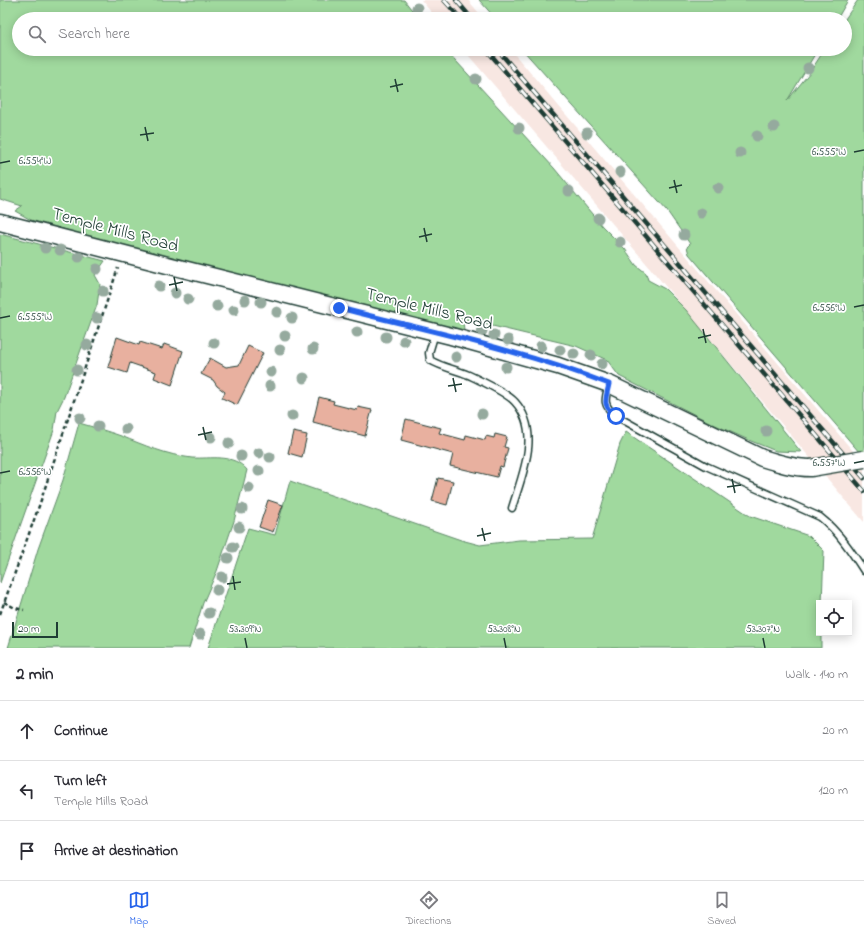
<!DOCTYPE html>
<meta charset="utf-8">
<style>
:root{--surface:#fff;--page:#f2f2f3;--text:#2b2b33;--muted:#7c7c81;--line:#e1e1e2;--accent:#2563eb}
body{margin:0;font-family:"Indie Flower",sans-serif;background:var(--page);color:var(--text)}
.controls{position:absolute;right:12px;bottom:12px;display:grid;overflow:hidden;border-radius:0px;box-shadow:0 2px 10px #0003}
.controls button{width:36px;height:36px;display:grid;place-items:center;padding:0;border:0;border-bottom:1px solid var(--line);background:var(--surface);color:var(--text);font:20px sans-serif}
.scale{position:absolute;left:12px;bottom:10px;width:46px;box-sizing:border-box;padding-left:4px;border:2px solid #1f3d34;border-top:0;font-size:11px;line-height:14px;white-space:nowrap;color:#1f3d34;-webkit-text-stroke:3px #fff;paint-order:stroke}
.stop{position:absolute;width:12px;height:12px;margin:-9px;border:3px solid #2563eb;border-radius:50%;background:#fff}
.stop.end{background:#2563eb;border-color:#fff;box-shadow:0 1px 4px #0008}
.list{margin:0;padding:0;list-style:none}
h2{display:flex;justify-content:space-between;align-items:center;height:52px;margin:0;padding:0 16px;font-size:17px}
h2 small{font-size:13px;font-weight:400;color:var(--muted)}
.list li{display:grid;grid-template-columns:26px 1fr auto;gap:12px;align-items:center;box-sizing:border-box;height:60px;padding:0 16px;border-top:1px solid var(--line)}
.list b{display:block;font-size:15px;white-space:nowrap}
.list p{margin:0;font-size:13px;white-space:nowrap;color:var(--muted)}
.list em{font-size:13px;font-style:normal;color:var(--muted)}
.icon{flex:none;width:22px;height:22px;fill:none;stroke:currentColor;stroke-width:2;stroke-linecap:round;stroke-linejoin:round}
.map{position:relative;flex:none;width:864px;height:648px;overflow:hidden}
.search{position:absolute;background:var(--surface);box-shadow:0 2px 10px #0003;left:12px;right:12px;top:12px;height:44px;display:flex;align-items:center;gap:10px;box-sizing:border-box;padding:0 14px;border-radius:22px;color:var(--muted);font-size:15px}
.sheet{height:232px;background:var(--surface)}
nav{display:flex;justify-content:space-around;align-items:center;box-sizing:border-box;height:56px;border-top:1px solid var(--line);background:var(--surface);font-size:11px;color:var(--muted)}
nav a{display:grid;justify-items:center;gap:2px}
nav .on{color:var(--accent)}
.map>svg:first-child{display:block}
</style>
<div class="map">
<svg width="864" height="648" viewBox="0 0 864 648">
<rect width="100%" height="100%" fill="#fff"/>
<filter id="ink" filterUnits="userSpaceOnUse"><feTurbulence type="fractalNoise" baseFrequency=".025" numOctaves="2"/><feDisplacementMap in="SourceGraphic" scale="8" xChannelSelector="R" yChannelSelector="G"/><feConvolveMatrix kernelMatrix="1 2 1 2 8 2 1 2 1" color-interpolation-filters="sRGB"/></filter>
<g filter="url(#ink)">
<g fill="#f8e7e2">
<path d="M 421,0 L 468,0 L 484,19 L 437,19 Z"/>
<path d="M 463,49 L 510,49 L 864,464 L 864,522 L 640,256 Z"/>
</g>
<g fill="#a0d99e" stroke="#608b69">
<path d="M 0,0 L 404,0 L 419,19 L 19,19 L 19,49 L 445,49 L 554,168 L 602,226 L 625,249 L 636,265 L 646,273 L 648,280 L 665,289 L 686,310 L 801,452 L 776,451 L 751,441 L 711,423 L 619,376 L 607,360 L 576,346 L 455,317 L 463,323 L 464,329 L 457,332 L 192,266 L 31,220 L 15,211 L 22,206 L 0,199 Z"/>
<path d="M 479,0 L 848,0 L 837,19 L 496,19 Z"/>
<path d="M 858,0 L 864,0 L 864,452 L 860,453 L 689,254 L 687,247 L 690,244 L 667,211 L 522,49 L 818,49 L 787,101 L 810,72 L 825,49 L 845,49 L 845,19 Z"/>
<path d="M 0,234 L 105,261 L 95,275 L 100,284 L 97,305 L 64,397 L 57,411 L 54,430 L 0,583 Z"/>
<path d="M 79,423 C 93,427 107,431 121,436 C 144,445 166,455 192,458 C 211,459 233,453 247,470 L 234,521 L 217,571 L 203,603 L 189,648 L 8,648 L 38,549 L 63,480 Z"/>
<path d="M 626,432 L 750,516 L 809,536 L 824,551 L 822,603 L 819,603 L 819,633 L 821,633 L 821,648 L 208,648 L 248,528 L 275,535 L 290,481 L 461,540 L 480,545 L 519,540 L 592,539 L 620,444 Z"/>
</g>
<g fill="#e8b09f" stroke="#1f3d34">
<path d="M 117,337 L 139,345 L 140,342 L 162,349 L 164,344 L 183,351 L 172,385 L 154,378 L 156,372 L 130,363 L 127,373 L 108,367 Z"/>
<path d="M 248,346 L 263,353 L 237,405 L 222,398 L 225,392 L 217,386 L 213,380 L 201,374 L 210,358 L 226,367 L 239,365 Z"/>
<path d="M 319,397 L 334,401 L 333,404 L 357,410 L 358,407 L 372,410 L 365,436 L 313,422 Z"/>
<path d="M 406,419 L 441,428 L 439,433 L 465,440 L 466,435 L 485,440 L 486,436 L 494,438 L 495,434 L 507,437 L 504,447 L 508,448 L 503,467 L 500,466 L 497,477 L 450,466 L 453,454 L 401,440 Z"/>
<path d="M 293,432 L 307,435 L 302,457 L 288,453 Z"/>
<path d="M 438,478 L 453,481 L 447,505 L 432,501 Z"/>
<path d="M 268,500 L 283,505 L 273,532 L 259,527 Z"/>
</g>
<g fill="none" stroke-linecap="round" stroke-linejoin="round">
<g stroke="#1f3d34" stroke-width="9">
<g id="service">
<path d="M 435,333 L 429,353 L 430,360 C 443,368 459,370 473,377 C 485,383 506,392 515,402 C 542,432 522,475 512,508"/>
<path d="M 609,384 C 605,399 602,405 616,416 L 706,466 L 820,517 C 838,531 852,552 864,571"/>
</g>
</g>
<g stroke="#1f3d34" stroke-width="19">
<path id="tertiary" d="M 0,222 L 179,268 L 451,336 L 558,366 L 609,384 L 762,458 C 778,463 794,468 811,468"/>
</g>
<g stroke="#1f3d34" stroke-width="2.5" stroke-dasharray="4 3" stroke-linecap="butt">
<path d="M 4,602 L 15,608 L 24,610"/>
<path d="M 0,614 L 39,506 L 118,268"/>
</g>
<use href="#service" stroke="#fff" stroke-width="6"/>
<use href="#tertiary" stroke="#fff" stroke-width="16"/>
<g stroke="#1f3d34" stroke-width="4.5">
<g id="rail">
<path d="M 444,0 L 461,19"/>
<path d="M 456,0 L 472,19"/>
<path d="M 486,49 L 864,491"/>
<path d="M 497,49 L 864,478"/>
</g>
</g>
<use href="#rail" stroke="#fff" stroke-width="3" stroke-dasharray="9" stroke-linecap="butt"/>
<g stroke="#1f3d34" stroke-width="19" stroke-linecap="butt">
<path id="tertiary-bridge" d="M 811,468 L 864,459"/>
</g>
<use href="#tertiary-bridge" stroke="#fff" stroke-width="16"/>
</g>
<g fill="#95aa9e">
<circle cx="417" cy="8" r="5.5"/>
<circle cx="808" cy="68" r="5.5"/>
<circle cx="476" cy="79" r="5.5"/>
<circle cx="774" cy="127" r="5.5"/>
<circle cx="519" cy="128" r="5.5"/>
<circle cx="587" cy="133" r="5.5"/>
<circle cx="757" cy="136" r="5.5"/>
<circle cx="740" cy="153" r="5.5"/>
<circle cx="620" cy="172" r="5.5"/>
<circle cx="718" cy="188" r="5.5"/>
<circle cx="569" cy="191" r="5.5"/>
<circle cx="701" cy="213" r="5.5"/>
<circle cx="598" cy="218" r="5.5"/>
<circle cx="684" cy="235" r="5.5"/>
<circle cx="620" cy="242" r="5.5"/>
<circle cx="45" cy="248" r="5.5"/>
<circle cx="60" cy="250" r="5.5"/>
<circle cx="79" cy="257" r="5.5"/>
<circle cx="97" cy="269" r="5.5"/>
<circle cx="159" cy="286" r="5.5"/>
<circle cx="103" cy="291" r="5.5"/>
<circle cx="175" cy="293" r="5.5"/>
<circle cx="188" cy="299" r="5.5"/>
<circle cx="245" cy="300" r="5.5"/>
<circle cx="261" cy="302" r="5.5"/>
<circle cx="217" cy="306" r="5.5"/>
<circle cx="234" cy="310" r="5.5"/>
<circle cx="277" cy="312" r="5.5"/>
<circle cx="97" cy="318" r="5.5"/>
<circle cx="292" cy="318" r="5.5"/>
<circle cx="482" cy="331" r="5.5"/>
<circle cx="357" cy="332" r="5.5"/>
<circle cx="494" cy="335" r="5.5"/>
<circle cx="285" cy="336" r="5.5"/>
<circle cx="386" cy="337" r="5.5"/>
<circle cx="508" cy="340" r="5.5"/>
<circle cx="404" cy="341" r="5.5"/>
<circle cx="214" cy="343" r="5.5"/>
<circle cx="87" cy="345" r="5.5"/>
<circle cx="541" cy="346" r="5.5"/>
<circle cx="313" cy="349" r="5.5"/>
<circle cx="280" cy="350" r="5.5"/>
<circle cx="560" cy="350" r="5.5"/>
<circle cx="574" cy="354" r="5.5"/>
<circle cx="591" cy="355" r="5.5"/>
<circle cx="456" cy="357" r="5.5"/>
<circle cx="602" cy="364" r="5.5"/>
<circle cx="506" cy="367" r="5.5"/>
<circle cx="77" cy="370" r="5.5"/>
<circle cx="271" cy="372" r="5.5"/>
<circle cx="304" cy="378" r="5.5"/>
<circle cx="270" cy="386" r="5.5"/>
<circle cx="482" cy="414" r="5.5"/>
<circle cx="292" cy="416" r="5.5"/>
<circle cx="80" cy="418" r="5.5"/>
<circle cx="98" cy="426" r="5.5"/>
<circle cx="126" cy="429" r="5.5"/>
<circle cx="766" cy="431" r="5.5"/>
<circle cx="211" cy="437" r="5.5"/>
<circle cx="229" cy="443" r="5.5"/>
<circle cx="259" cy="453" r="5.5"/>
<circle cx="241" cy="456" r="5.5"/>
<circle cx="270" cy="457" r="5.5"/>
<circle cx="259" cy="471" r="5.5"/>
<circle cx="249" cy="488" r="5.5"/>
<circle cx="242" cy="509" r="5.5"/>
<circle cx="239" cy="527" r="5.5"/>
<circle cx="233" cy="547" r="5.5"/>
<circle cx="228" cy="558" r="5.5"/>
<circle cx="222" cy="577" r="5.5"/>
<circle cx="217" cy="590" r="5.5"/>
<circle cx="209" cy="613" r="5.5"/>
<circle cx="200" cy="634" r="5.5"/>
</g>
</g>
<g fill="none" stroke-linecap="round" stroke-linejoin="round" filter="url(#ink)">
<path stroke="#2563eb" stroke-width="5" d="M 339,308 C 429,331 522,350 609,384 C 606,399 601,405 616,416"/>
</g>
<path fill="none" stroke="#1f3d34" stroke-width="1.5" d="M 395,79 L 398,92M 390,87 L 403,84M 145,127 L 148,141M 140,135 L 154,133M 854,152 L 864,150M 0,163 L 10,161M 674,180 L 677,193M 669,188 L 682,185M 424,228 L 427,242M 419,237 L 432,234M 174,277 L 177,291M 169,285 L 183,282M 854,307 L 864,305M 0,318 L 10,316M 703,329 L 706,343M 698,338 L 711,335M 453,378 L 456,392M 448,386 L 462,384M 203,427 L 206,440M 198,435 L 212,432M 854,463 L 864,461M 0,473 L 10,471M 732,479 L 735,493M 727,487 L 741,485M 482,528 L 485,541M 477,536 L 491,533M 233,576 L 235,590M 227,584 L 241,582M 245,638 L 247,648M 504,638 L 506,648M 763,638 L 765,648"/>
<g text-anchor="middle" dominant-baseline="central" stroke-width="3.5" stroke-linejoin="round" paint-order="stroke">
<g font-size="18" fill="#1f3d34" stroke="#fff">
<text transform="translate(115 231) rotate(15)">Temple Mills Road</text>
<text transform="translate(429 310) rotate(14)">Temple Mills Road</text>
</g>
</g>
<g font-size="10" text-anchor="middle" fill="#1f3d34" stroke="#fff" stroke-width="3.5" stroke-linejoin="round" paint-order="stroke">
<text x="829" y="155">6.555°W</text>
<text x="35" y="164">6.554°W</text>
<text x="829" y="311">6.556°W</text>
<text x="35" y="320">6.555°W</text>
<text x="829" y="466">6.557°W</text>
<text x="35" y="475">6.556°W</text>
<text x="245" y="632">53.309°N</text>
<text x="504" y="632">53.308°N</text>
<text x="763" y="632">53.307°N</text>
</g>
</svg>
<div class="controls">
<button><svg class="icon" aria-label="locate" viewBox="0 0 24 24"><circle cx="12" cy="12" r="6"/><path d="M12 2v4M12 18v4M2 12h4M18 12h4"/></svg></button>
</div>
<div class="scale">20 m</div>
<div class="stop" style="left:616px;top:416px"></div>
<div class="stop end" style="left:339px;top:308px"></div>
<div class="search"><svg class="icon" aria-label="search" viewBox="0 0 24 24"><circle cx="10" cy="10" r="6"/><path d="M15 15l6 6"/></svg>Search here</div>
</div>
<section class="sheet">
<h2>2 min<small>Walk · 140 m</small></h2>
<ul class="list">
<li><svg class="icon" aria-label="ahead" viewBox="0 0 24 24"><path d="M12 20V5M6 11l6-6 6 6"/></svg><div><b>Continue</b></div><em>20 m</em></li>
<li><svg class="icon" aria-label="left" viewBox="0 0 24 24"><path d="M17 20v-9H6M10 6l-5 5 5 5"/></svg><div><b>Turn left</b><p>Temple Mills Road</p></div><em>120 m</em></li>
<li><svg class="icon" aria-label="arrive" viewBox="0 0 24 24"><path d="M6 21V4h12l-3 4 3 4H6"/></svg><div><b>Arrive at destination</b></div></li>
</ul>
</section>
<nav>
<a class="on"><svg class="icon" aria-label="map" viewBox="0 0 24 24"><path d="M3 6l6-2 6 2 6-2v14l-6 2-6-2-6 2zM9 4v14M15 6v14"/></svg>Map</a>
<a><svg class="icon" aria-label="directions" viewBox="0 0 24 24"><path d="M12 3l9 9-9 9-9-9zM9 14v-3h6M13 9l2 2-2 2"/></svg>Directions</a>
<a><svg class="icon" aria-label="saved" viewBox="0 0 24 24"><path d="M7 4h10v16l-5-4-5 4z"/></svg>Saved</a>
</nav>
